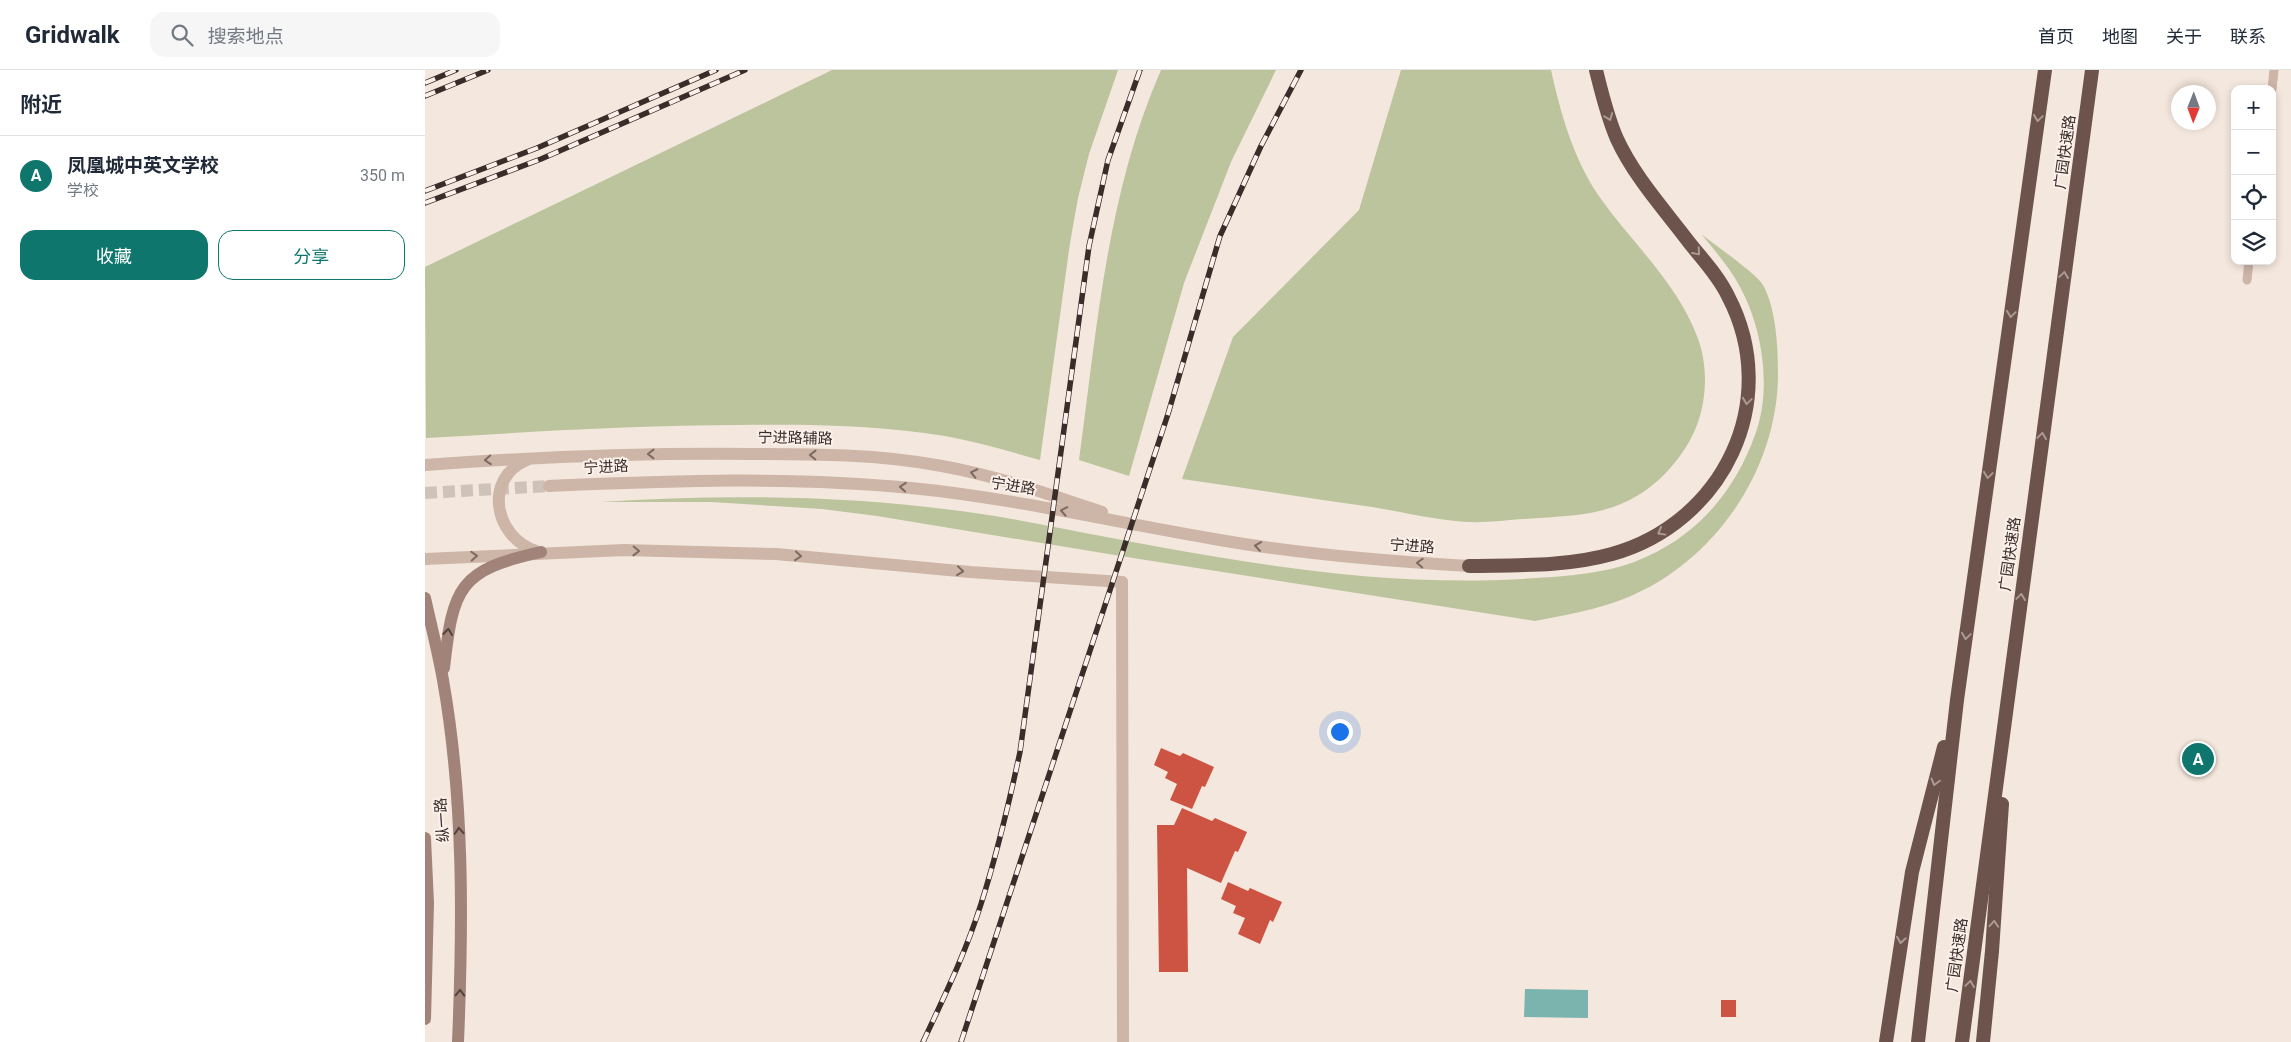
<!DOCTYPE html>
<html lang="zh">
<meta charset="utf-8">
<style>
:root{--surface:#fff;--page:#f6f6f7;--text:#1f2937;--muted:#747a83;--line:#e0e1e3;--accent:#0f766e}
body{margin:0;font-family:Roboto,"Noto Sans SC",sans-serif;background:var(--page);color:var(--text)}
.controls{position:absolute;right:15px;top:15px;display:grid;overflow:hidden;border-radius:10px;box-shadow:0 2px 8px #0003}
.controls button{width:45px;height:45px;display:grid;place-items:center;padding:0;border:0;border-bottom:1px solid var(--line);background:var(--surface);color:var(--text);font:25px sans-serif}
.compass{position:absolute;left:1746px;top:15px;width:45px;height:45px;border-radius:50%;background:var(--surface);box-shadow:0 2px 8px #0003;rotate:181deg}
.you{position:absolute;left:914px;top:661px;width:18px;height:18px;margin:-12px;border:4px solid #fff;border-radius:50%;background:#1a73e8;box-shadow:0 0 0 8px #1a73e833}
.badge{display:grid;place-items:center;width:32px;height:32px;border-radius:50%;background:var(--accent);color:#fff;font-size:16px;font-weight:700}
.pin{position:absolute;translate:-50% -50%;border:2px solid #fff;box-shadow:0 1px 5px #0006}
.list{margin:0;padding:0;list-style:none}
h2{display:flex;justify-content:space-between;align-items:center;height:65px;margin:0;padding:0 20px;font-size:21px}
h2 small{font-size:16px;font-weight:400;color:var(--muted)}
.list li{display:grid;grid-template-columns:32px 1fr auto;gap:15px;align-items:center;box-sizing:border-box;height:80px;padding:0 20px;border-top:1px solid var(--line)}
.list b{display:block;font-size:19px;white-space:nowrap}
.list p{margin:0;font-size:16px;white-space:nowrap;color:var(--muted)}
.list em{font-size:16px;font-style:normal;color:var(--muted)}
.actions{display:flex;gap:10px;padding:15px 20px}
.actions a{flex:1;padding:11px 0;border:1px solid var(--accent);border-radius:15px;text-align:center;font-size:18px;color:var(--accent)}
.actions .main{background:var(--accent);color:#fff}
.icon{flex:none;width:28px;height:28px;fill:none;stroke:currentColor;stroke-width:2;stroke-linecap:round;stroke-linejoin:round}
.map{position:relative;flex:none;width:1866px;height:972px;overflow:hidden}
header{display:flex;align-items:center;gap:30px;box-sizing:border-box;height:70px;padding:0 25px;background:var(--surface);border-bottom:1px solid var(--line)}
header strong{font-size:24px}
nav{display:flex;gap:28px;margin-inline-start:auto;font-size:18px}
.search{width:350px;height:45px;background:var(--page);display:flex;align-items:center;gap:12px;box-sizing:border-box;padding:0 18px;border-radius:15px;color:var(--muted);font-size:19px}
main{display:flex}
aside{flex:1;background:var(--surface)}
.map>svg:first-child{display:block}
</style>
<header>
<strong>Gridwalk</strong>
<div class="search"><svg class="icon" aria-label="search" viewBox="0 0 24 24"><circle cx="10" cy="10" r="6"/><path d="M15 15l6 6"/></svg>搜索地点</div>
<nav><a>首页</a><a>地图</a><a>关于</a><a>联系</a></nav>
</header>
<main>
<aside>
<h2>附近<small></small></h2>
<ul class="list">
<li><span class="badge">A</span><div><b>凤凰城中英文学校</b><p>学校</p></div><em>350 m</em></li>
</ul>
<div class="actions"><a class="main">收藏</a><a>分享</a></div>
</aside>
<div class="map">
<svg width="1866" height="972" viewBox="0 0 1866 972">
<rect width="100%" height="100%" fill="#f4e7dd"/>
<g fill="#bbc49c">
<path d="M 407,0 L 693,0 L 664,84 L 653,128 L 645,173 L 615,390 C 584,381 552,372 520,366 C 452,355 383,354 315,355 C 210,355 106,362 1,368 L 0,197 Z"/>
<path d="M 736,0 L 851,0 L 806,92 L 759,213 L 704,406 L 654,390 C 672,258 682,123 736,0 Z"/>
<path d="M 976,0 L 1126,0 C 1136,45 1149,91 1176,129 C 1208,174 1252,213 1272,266 C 1285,299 1282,341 1264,372 C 1248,399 1226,421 1198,433 C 1172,445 1142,446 1114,448 C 1090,449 1065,453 1042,452 C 1010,450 978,442 947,437 C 884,428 821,418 757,409 L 808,267 L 934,140 Z"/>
<path d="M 1277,165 C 1288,173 1334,206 1338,215 C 1351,238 1353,277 1353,304 C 1353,399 1290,492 1201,528 C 1171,540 1141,545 1110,551 L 708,488 L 452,446 L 397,439 L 286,432 L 175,432 C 298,424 421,425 543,442 C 606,451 667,465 729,476 C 849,498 973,516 1096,509 C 1139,506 1184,505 1223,486 C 1276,462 1311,418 1330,365 C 1347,320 1338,259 1315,217 C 1305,198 1291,182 1277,165 Z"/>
</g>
<path fill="#7bb3af" d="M 1100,919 L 1163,920 L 1163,948 L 1099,947 Z"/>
<g fill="#cd5443">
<path d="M 736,678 L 755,686 L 758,683 L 789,697 L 780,717 L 777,716 L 767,739 L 745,730 L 752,714 L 740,708 L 743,702 L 729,695 Z"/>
<path d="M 757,738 L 787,751 L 790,748 L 822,762 L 813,782 L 810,781 L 796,813 L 762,798 L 763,902 L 734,902 L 732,755 L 749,755 Z"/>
<path d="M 803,812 L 823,821 L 825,818 L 857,832 L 848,852 L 845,850 L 835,874 L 813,864 L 820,848 L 808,843 L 811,836 L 796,829 Z"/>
<rect x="1296" y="930" width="15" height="17"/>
</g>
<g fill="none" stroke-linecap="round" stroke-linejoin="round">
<path stroke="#cfc2b9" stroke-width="12" stroke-dasharray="12 6" stroke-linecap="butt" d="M 0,423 L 124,416"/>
<g stroke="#cdb5a8" stroke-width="9">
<path d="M 1847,19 L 1849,0"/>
<path d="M 1822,210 L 1824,191"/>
</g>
<path stroke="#cdb5a8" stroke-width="12" d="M 697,512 L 698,972"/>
<g stroke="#cdb5a8" stroke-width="12">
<path d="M 102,390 C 58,408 69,467 111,481"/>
<path d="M 0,395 C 108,387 216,383 325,384 C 389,384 454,384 517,396 C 572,406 624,424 677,442"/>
<path d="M 124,416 C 246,411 364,406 486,418 C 588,428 688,452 789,469 C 873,484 959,491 1044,496"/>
<path d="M 0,489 L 199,480 L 351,484 L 545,502 L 697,512"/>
</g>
<g stroke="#a18379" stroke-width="12">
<path d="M 0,528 C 6,555 13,582 18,610 C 39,729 38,851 33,972"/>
<path d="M 19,598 C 28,517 34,500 116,482"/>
<path d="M 0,768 L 3,833 L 0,949"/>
</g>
<g stroke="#6c534c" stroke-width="14">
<path d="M 1044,496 C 1090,495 1141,497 1187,484 C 1298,453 1358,331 1303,226 C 1293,205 1277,189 1263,171 C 1238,138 1209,106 1192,69 C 1182,46 1177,24 1171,0"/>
<path d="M 1461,972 L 1487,802 L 1519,677"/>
<path d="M 1493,972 L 1532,630 L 1620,0"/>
<path d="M 1537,972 L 1667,0"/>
<path d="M 1558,972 L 1567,881 L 1577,734"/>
</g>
<g stroke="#3a2c29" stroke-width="5.5">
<g id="rail">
<path d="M 0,13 L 31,0"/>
<path d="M 0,26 L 63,0"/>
<path d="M 0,121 L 112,78 L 291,0"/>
<path d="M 0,133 L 116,89 L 320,0"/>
<path d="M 498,972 C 519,927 541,882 556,834 C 572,784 584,733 595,682 L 664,176 L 683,90 L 715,0"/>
<path d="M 536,972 L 743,344 L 795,166 L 836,76 L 876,0"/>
</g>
</g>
<use href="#rail" stroke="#fbf1ea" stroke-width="4" stroke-dasharray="11" stroke-linecap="butt"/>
</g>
<defs><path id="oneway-chevron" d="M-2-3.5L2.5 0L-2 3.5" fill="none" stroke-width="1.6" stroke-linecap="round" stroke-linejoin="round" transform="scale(1.25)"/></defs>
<g stroke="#ac9a93">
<use href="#oneway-chevron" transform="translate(1184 47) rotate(69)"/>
<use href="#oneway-chevron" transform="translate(1613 48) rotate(98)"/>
<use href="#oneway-chevron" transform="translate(1272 182) rotate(49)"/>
<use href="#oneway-chevron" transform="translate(1639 205) rotate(-82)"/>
<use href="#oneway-chevron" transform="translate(1586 244) rotate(98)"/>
<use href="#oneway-chevron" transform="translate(1322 331) rotate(98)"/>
<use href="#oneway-chevron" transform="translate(1617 366) rotate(-82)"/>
<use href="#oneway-chevron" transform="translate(1563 405) rotate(98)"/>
<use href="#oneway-chevron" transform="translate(1236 462) rotate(151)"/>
<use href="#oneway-chevron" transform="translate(1596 527) rotate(-82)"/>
<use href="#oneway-chevron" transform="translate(1541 566) rotate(98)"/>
<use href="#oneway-chevron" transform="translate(1510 712) rotate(105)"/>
<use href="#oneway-chevron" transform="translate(1569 854) rotate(-86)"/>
<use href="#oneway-chevron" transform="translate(1476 870) rotate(99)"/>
<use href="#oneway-chevron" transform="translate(1545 914) rotate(-82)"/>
</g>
<g stroke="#7c6a62">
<use href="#oneway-chevron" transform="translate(226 384) rotate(180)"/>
<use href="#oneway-chevron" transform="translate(388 385) rotate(-179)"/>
<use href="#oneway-chevron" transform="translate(63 390) rotate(176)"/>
<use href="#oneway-chevron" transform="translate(549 403) rotate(-168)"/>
<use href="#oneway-chevron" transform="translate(478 417) rotate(-175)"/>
<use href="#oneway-chevron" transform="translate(639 441) rotate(-169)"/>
<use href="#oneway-chevron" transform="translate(833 476) rotate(-172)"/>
<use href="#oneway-chevron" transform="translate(211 481) rotate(1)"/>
<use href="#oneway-chevron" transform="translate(49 486) rotate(-3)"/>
<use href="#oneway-chevron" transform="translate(373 486) rotate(5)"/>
<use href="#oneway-chevron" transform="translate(995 493) rotate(-177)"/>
<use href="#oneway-chevron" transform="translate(535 501) rotate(6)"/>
</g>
<g stroke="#54423d">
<use href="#oneway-chevron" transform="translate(23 562) rotate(-84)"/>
<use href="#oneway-chevron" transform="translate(34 761) rotate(-94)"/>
<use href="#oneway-chevron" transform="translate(35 923) rotate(-88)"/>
</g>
<g text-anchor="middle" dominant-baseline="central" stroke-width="4" stroke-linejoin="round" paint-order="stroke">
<g font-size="15" fill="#3a2c29" stroke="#fbf1ea">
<text transform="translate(1640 82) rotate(-82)">广园快速路</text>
<text transform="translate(370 368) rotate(1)">宁进路辅路</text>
<text transform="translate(181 397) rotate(-3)">宁进路</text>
<text transform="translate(588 416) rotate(9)">宁进路</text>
<text transform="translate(987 476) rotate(4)">宁进路</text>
<text transform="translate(1585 484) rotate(-82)">广园快速路</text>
<text transform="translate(17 750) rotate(-94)">纵一路</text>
<text transform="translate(1532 885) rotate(-82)">广园快速路</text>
</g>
</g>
</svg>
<div class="controls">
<button>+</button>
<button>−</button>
<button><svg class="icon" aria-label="locate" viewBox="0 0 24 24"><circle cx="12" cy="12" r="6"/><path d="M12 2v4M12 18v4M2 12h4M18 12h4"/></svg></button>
<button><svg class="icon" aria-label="layers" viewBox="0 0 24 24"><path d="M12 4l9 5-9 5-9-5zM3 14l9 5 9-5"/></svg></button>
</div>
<svg class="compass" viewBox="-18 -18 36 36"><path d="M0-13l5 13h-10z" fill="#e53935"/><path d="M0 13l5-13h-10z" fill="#747a83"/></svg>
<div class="you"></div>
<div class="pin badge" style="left:1773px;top:689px">A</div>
</div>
</main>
